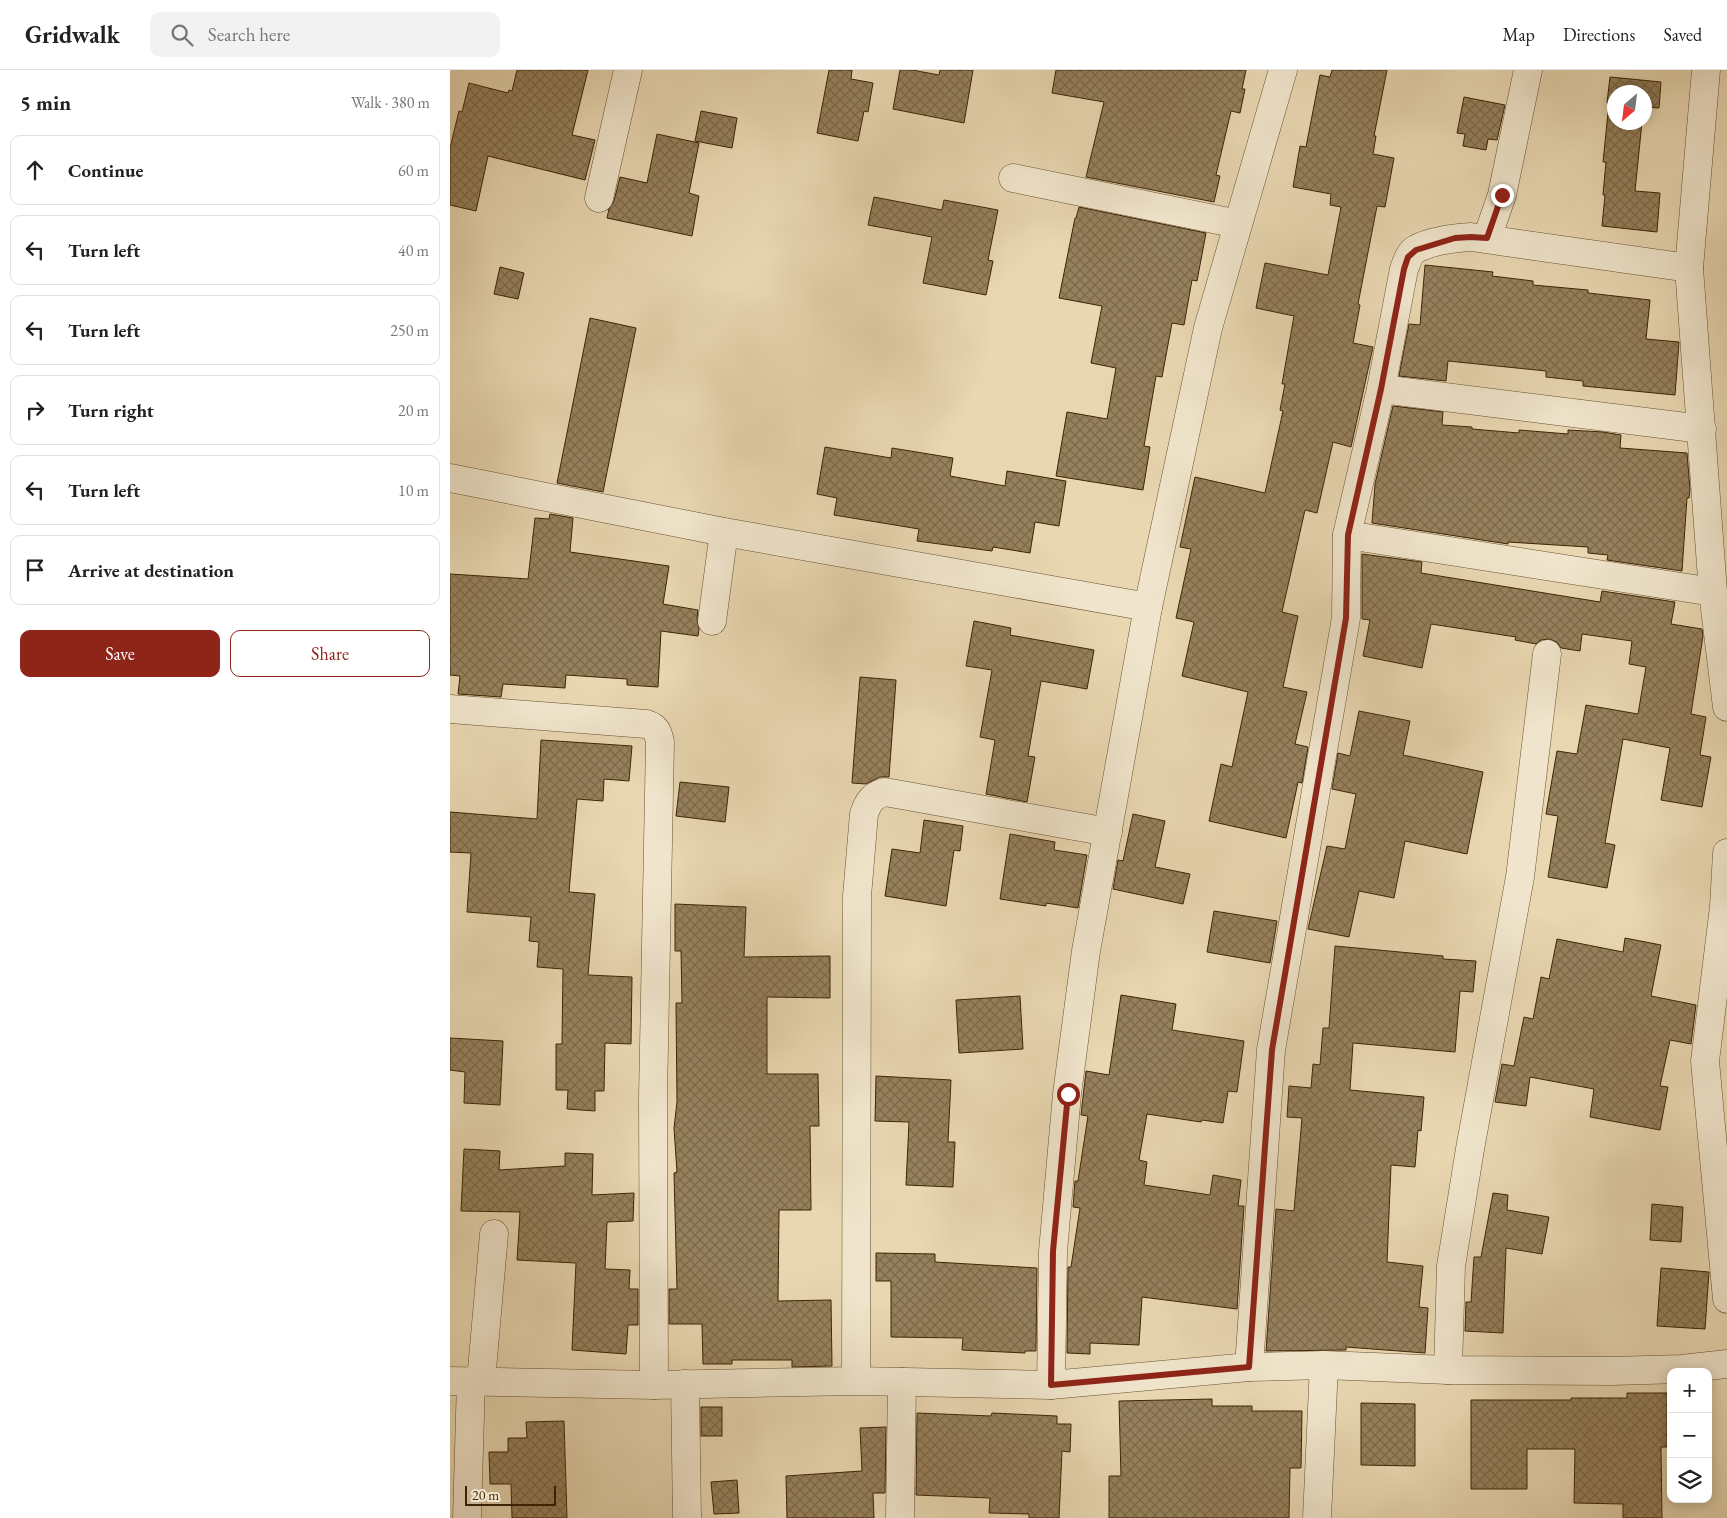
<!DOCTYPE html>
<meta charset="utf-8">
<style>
:root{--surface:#fff;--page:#f2f2f2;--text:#222;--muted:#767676;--line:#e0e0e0;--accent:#8f2418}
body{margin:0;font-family:"EB Garamond",serif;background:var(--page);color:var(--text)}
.controls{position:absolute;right:15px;bottom:15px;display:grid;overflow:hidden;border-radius:10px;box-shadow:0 2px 12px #0003}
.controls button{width:45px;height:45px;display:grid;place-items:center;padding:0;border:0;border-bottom:1px solid var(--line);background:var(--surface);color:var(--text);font:25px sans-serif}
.compass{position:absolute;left:1157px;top:15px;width:45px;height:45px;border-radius:50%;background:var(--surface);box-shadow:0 2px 12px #0003;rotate:208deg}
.scale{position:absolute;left:15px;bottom:12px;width:91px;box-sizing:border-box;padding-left:5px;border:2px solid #3e2403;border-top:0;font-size:14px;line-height:18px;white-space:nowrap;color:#3e2403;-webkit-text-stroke:4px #f0e5cc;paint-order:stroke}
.stop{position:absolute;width:15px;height:15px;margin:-11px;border:4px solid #8f2418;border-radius:50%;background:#fff}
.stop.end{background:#8f2418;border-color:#fff;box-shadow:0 1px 5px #0008}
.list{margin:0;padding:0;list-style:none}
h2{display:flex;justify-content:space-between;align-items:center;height:65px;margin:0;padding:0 20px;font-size:21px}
h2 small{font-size:16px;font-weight:400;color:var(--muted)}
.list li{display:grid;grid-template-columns:32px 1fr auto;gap:15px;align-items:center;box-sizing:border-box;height:70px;margin:0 10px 10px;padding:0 10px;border:1px solid var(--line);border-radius:10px}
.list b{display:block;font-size:19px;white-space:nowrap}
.list em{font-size:16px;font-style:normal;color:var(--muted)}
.actions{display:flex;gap:10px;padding:15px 20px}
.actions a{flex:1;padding:11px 0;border:1px solid var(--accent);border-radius:10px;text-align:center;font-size:18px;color:var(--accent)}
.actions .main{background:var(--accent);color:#fff}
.icon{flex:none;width:28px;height:28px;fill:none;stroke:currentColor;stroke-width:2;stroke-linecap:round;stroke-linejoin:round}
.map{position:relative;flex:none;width:1277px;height:1448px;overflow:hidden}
header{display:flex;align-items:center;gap:30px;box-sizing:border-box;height:70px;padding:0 25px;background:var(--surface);border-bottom:1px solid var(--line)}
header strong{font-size:24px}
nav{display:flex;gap:28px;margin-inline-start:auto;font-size:18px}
.search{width:350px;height:45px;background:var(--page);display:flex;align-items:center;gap:12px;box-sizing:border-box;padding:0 18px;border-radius:10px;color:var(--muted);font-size:19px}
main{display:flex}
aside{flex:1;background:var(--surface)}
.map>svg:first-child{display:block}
</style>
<header>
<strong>Gridwalk</strong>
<div class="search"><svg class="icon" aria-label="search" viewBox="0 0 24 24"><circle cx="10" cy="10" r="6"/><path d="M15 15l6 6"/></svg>Search here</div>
<nav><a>Map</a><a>Directions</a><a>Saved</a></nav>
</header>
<main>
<aside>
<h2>5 min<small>Walk · 380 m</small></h2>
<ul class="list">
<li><svg class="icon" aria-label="ahead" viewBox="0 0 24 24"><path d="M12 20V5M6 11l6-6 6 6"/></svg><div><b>Continue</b></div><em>60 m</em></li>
<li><svg class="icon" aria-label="left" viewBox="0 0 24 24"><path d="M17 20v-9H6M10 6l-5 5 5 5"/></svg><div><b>Turn left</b></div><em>40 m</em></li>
<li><svg class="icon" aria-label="left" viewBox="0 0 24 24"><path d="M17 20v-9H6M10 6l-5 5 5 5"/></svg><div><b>Turn left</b></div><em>250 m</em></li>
<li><svg class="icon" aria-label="right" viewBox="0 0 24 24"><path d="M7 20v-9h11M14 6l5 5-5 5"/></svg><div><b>Turn right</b></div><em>20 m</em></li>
<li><svg class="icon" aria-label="left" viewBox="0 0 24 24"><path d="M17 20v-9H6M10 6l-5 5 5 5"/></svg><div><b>Turn left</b></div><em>10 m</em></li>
<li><svg class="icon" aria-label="arrive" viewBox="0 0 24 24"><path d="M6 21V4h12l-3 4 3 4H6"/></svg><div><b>Arrive at destination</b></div></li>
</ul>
<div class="actions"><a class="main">Save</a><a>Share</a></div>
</aside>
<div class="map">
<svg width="1277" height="1448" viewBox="0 0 1277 1448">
<defs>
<pattern id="building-cross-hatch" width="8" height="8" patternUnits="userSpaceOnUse" patternTransform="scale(1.25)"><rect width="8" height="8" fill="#96815d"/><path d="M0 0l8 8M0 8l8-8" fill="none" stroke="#7c694b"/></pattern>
</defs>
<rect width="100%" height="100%" fill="#e8d7b1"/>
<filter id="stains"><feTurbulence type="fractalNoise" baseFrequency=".004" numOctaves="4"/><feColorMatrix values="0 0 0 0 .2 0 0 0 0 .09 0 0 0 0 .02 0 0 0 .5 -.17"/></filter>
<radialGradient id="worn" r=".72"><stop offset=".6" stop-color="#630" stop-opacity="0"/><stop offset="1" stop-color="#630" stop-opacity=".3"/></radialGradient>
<g fill="url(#building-cross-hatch)" stroke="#3e2403">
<path d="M 67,0 L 138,0 L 122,65 L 145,70 L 135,110 L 38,86 L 26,141 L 0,135 L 0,78 L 9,41 L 12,42 L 19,13 L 58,23 L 59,20 L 62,21 Z"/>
<path d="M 379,0 L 402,0 L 401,9 L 423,13 L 418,42 L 414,41 L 408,71 L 367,63 Z"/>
<path d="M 450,0 L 462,0 L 489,5 L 490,0 L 523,0 L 514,53 L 443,39 Z"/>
<path d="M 606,0 L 796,0 L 792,19 L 795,19 L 790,43 L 781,41 L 766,105 L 770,106 L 764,132 L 636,107 L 654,32 L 602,23 Z"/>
<path d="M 882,0 L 937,0 L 924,66 L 926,66 L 923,84 L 944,88 L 935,137 L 927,136 L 908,234 L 910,235 L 903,273 L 923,277 L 901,377 L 883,372 L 867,443 L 855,440 L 832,542 L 848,546 L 833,617 L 857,622 L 845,674 L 858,677 L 852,713 L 848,712 L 836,768 L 759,751 L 771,694 L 782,697 L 798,622 L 732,606 L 744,552 L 726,548 L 741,479 L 730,477 L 745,407 L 815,423 L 833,341 L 830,340 L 835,314 L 832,314 L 844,246 L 806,238 L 815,193 L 878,205 L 891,137 L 880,135 L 881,124 L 843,117 L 850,76 L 856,77 L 870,5 L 880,7 Z"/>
<path d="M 1160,7 L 1211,12 L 1209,38 L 1194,37 L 1194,22 L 1164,22 L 1164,52 L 1192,52 L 1185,121 L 1210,123 L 1207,162 L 1152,156 L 1155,125 L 1153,125 L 1156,92 L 1153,92 L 1159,33 L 1157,33 Z"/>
<path d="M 1014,27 L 1055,35 L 1047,70 L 1038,69 L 1036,80 L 1013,76 L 1015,64 L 1007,63 Z"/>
<path d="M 251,41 L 287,48 L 282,78 L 245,71 Z"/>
<path d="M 207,64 L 249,73 L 239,123 L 249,126 L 242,166 L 157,148 L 159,139 L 164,131 L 170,107 L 197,113 Z"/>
<path d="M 424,127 L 492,140 L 494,130 L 548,140 L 538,190 L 543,191 L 536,225 L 473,213 L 482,167 L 418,155 Z"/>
<path d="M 629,137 L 756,163 L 747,211 L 742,210 L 734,255 L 722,253 L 712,307 L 706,306 L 694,376 L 700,377 L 693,420 L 606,406 L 617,342 L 657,349 L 666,298 L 641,293 L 652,236 L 609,228 L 625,148 L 626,148 Z"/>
<path d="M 975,195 L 1043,202 L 1042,206 L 1083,211 L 1083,215 L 1138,220 L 1138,223 L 1200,230 L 1196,269 L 1229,272 L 1225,325 L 1133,316 L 1133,311 L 1096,307 L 1096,301 L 998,291 L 996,311 L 949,306 L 959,254 L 970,255 Z"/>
<path d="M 50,197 L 74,203 L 68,229 L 44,224 Z"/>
<path d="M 140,248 L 186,258 L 153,422 L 107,413 Z"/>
<path d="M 943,336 L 993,342 L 992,355 L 1022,357 L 1022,359 L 1069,363 L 1069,360 L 1118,364 L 1118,360 L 1153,362 L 1171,365 L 1170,378 L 1237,383 L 1240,420 L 1239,428 L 1237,428 L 1232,501 L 1157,490 L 1158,485 L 1138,483 L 1138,477 L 1058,472 L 1058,474 L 922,453 L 925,414 Z"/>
<path d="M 375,377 L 441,388 L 442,378 L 503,388 L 500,406 L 555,416 L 557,401 L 616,411 L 609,456 L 585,452 L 580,483 L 543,477 L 542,481 L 467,471 L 469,459 L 384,445 L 387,428 L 367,424 Z"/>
<path d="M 100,444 L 123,448 L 120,482 L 219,496 L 213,534 L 248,540 L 247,549 L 249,559 L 248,566 L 211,561 L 208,617 L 177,615 L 177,609 L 116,605 L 115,618 L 53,614 L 51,627 L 8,624 L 10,606 L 0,605 L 0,504 L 78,509 L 85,448 L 99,449 Z"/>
<path d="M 912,484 L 972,492 L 971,503 L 1150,532 L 1152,521 L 1225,532 L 1221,554 L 1252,559 L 1253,566 L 1241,644 L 1256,647 L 1250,685 L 1261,687 L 1252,737 L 1211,730 L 1220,678 L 1173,669 L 1155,773 L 1165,775 L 1157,818 L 1098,807 L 1108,746 L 1096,744 L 1107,681 L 1127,684 L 1136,635 L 1188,644 L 1196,597 L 1179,594 L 1182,571 L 1132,564 L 1130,581 L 1111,578 L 1107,572 L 1099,569 L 1091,570 L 1086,574 L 1065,570 L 1066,567 L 981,554 L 972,598 L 913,586 L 920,550 L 912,549 Z"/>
<path d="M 524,551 L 561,558 L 560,565 L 644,580 L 637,619 L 591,611 L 578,686 L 585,687 L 577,732 L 536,724 L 545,670 L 530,667 L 542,600 L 516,596 Z"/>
<path d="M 410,607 L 446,610 L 439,707 L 430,707 L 416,714 L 402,713 Z"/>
<path d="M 909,641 L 960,651 L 953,685 L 1033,702 L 1017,784 L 955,771 L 944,828 L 909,821 L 899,867 L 858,859 L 877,776 L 895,779 L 906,724 L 882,719 L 888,683 L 900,686 Z"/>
<path d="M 91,670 L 182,676 L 179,711 L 154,709 L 153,731 L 127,729 L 119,822 L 145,824 L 138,905 L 182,907 L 181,974 L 155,973 L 154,1021 L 145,1021 L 145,1041 L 117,1039 L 118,1020 L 106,1020 L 106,974 L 112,974 L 113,899 L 87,897 L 89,872 L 79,871 L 81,847 L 17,842 L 21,783 L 0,782 L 0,742 L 87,749 Z"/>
<path d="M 230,712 L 279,717 L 275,752 L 226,746 Z"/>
<path d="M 683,744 L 715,751 L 705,797 L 740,804 L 733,834 L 663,819 L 668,790 L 673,791 Z"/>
<path d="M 474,750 L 513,756 L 510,781 L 504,780 L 496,836 L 435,826 L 442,779 L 470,783 Z"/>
<path d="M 560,764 L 605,772 L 604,780 L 637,785 L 628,838 L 596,833 L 596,836 L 550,829 Z"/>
<path d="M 225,834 L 296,837 L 294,887 L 380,886 L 380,928 L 317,927 L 317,1004 L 368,1004 L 369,1056 L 360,1056 L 361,1140 L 329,1140 L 328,1231 L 381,1230 L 382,1296 L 342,1297 L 342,1290 L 282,1290 L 282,1294 L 253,1294 L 252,1254 L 219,1254 L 219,1219 L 227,1219 L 224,1103 L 227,1102 L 224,1058 L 227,1032 L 226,933 L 232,933 L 231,881 L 225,881 Z"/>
<path d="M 764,841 L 827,851 L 820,893 L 757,882 Z"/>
<path d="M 1175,868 L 1211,875 L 1201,926 L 1246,935 L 1241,974 L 1220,970 L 1210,1016 L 1218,1017 L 1210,1060 L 1140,1047 L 1144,1019 L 1080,1007 L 1076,1036 L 1045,1032 L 1052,994 L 1064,996 L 1074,947 L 1083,949 L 1091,907 L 1099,909 L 1107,869 L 1173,882 Z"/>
<path d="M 885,876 L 993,886 L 993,889 L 1026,891 L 1023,922 L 1010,921 L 1005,982 L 903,973 L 900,1020 L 974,1027 L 971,1061 L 968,1060 L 965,1097 L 941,1095 L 937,1192 L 973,1196 L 969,1237 L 978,1238 L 975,1283 L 896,1277 L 896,1280 L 816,1281 L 826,1139 L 844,1141 L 852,1048 L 837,1047 L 839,1016 L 861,1018 L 863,994 L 870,995 L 873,958 L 879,958 Z"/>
<path d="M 671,925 L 726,934 L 722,960 L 794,971 L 787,1022 L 778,1021 L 773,1053 L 752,1050 L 751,1052 L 697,1044 L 689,1090 L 697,1092 L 694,1115 L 760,1125 L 763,1105 L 791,1110 L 788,1136 L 794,1136 L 787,1239 L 692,1227 L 689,1275 L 640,1273 L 640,1284 L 617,1283 L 618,1197 L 621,1197 L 630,1138 L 623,1137 L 625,1111 L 628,1111 L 638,1046 L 631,1045 L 636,1001 L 659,1005 Z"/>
<path d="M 570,926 L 573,979 L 509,983 L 506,930 Z"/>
<path d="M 0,968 L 53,971 L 50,1035 L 14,1033 L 15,1002 L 0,1000 Z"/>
<path d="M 426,1006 L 501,1010 L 498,1072 L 505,1072 L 503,1117 L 456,1115 L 459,1052 L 425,1051 Z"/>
<path d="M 14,1079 L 50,1081 L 49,1100 L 115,1096 L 115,1083 L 143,1084 L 142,1125 L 184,1123 L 183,1151 L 157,1152 L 155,1199 L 180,1200 L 179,1219 L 188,1219 L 188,1255 L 178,1255 L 176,1284 L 122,1280 L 126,1193 L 67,1190 L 70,1142 L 11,1141 Z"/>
<path d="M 1043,1123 L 1058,1125 L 1057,1140 L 1099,1147 L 1092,1184 L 1056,1178 L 1053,1263 L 1015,1261 L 1016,1232 L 1021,1232 L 1024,1187 L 1031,1187 Z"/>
<path d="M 1202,1134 L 1233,1137 L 1231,1172 L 1200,1170 Z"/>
<path d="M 426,1183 L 485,1184 L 485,1192 L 587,1198 L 586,1281 L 575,1281 L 575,1283 L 512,1280 L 513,1268 L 441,1267 L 441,1211 L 426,1211 Z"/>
<path d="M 1211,1198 L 1259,1202 L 1255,1259 L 1207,1256 Z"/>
<path d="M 1177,1323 L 1217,1323 L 1217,1377 L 1211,1377 L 1212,1448 L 1173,1448 L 1173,1434 L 1124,1433 L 1125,1379 L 1077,1379 L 1077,1419 L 1021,1419 L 1021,1330 L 1121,1330 L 1121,1328 L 1177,1328 Z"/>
<path d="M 762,1329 L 762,1336 L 802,1336 L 802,1341 L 852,1341 L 851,1398 L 840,1398 L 839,1448 L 659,1448 L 659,1406 L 671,1406 L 669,1331 Z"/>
<path d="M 911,1333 L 965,1334 L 965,1396 L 911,1395 Z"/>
<rect x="251" y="1337" width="21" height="29"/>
<path d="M 467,1343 L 541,1346 L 542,1343 L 607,1346 L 607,1354 L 621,1354 L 620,1382 L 612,1381 L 609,1448 L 579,1448 L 579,1444 L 539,1443 L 540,1428 L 466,1425 Z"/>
<path d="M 114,1351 L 117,1448 L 62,1448 L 61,1414 L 40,1414 L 39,1382 L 58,1382 L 58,1368 L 77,1368 L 76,1352 Z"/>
<path d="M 436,1357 L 435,1423 L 423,1423 L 424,1448 L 337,1448 L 336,1406 L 412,1401 L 410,1358 Z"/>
<path d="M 287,1410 L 289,1443 L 264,1444 L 261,1412 Z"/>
</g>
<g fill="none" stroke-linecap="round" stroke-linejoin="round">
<g stroke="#68512e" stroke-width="29">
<g id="minor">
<path d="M 1256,0 L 1239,198 L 1263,522 L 1277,637"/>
<path d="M 563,108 L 788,154"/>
<path d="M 149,128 L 178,0"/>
<path d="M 1037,168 L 1052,125 L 1078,0"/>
<path d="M 931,319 L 1252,359"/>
<path d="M 0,408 L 274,462 L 698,537"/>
<path d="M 897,465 L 1263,522"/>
<path d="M 262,551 L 274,462"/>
<path d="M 0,639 L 196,654 C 206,657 208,662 210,672 L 203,1027 L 204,1315"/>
<path d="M 1277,783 L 1274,837 L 1255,991 L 1277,1229"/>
<path d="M 799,1297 L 821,980 L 896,548 L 897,465 L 931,319 L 954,199 C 957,192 959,183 966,179 C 981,171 1005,168 1021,167 L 1239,198"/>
<path d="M 998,1300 L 1001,1196 L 1020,1079 L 1070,807 L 1097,584"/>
<path d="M 0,1311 L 204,1315 L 406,1311 L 601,1315 L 799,1297 L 874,1295 L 998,1300 L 1161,1301 L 1232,1299 L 1277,1294"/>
<path d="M 31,1311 L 44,1164"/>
<path d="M 406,1311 L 407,826 L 414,744 C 418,732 422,726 435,722 L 658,762"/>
<path d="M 235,1314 L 237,1448"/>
<path d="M 601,1315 L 603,1181 L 617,1024 L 636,881 L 698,537 L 758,258 L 833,0"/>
<path d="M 17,1448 L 21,1311"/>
<path d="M 450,1448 L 452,1312"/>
<path d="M 867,1448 L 874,1295"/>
</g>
</g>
<use href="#minor" stroke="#f0e5cc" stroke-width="28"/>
</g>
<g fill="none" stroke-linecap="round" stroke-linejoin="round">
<path stroke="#8f2418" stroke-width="6" d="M 618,1024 L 603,1181 L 601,1315 L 799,1297 L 822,980 L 896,548 L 898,465 L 931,319 L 954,199 L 958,187 L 966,180 L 1005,168 L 1021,167 L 1037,168 L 1052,125"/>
</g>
<rect width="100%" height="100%" filter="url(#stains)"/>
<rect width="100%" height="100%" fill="url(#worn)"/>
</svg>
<div class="controls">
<button>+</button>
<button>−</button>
<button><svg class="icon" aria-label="layers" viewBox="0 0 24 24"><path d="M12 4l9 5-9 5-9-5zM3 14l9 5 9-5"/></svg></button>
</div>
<svg class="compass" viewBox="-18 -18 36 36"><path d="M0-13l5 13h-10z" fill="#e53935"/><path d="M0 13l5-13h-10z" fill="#767676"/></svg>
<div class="scale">20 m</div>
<div class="stop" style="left:618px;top:1024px"></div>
<div class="stop end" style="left:1052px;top:125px"></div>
</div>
</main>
